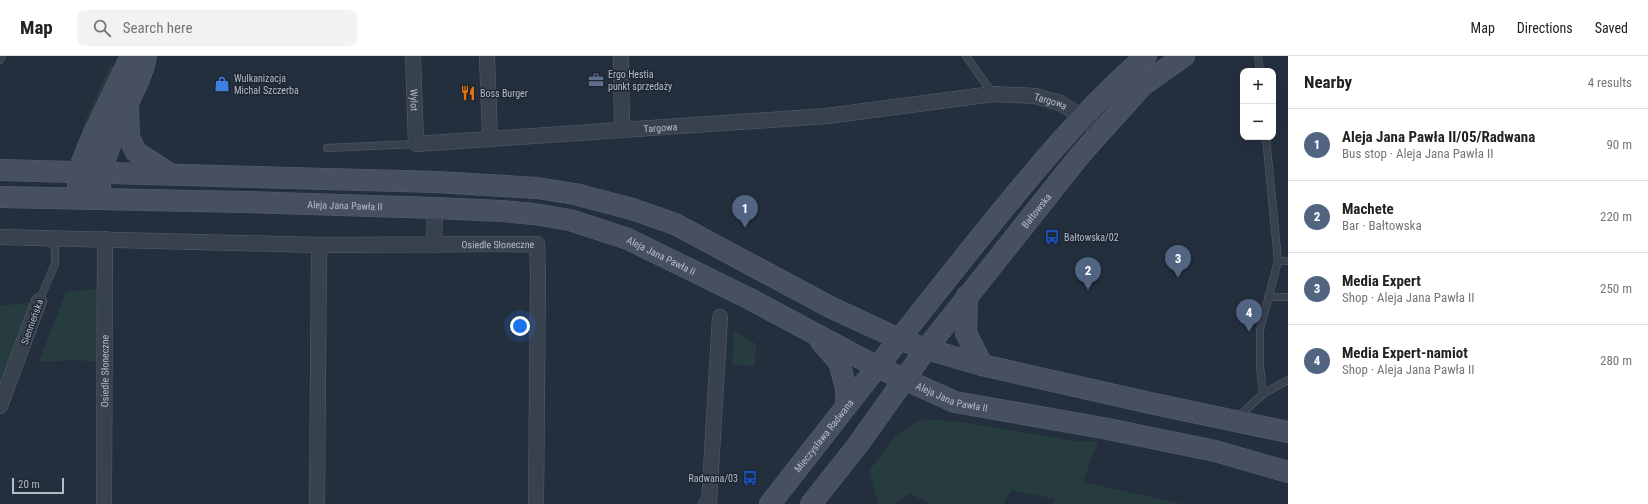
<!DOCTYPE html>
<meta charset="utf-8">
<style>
:root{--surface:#fff;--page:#f2f2f2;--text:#222;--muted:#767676;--line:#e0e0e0;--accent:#516482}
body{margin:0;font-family:"Roboto Condensed",sans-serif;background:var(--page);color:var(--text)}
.controls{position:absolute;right:12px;top:12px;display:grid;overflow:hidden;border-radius:8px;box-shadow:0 4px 16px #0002}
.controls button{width:36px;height:36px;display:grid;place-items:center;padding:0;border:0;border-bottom:1px solid var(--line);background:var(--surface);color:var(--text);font:20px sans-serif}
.scale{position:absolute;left:12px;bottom:10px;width:52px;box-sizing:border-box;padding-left:4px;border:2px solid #b4bcc9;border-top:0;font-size:11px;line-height:14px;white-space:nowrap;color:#b4bcc9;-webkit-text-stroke:3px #1d2633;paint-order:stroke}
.you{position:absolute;left:520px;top:270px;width:14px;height:14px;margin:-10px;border:3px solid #fff;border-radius:50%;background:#1a73e8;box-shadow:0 0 0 6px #1a73e833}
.badge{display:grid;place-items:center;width:26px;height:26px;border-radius:50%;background:var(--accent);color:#fff;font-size:13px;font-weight:700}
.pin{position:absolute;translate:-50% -33px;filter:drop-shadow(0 1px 2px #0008)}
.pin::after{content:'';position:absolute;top:21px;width:14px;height:12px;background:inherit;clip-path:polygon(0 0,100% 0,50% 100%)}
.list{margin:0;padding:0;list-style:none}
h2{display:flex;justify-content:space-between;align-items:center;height:52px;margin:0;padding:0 16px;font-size:17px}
h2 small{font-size:13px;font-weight:400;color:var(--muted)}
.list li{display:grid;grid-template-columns:26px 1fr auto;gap:12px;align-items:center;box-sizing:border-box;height:72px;padding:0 16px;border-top:1px solid var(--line)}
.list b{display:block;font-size:15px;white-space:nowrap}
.list p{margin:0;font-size:13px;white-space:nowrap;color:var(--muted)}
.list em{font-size:13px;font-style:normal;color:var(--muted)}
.icon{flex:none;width:22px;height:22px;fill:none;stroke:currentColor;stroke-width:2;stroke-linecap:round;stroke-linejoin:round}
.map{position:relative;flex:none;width:1288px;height:448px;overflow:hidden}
header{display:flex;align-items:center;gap:24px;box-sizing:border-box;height:56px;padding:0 20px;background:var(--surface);border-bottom:1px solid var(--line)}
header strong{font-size:19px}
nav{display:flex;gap:22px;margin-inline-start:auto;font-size:14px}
.search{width:280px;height:36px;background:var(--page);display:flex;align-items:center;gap:10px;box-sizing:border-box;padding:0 14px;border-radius:8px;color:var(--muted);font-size:15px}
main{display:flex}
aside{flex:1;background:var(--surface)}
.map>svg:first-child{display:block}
</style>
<header>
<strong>Map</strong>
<div class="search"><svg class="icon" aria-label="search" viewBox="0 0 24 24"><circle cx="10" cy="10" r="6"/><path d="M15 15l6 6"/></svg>Search here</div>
<nav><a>Map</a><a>Directions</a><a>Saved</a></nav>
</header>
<main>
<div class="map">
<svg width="1288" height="448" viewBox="0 0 1288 448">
<rect width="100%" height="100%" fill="#242f3e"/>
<g fill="#263c3f">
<path d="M 111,7 L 115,13 L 84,77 L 82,76 L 82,73 Z"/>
<path d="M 104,232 L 104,307 L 78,304 L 39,306 L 66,236 Z"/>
<path d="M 39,245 L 0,350 L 0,250 Z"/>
<path d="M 734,275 L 756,288 L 755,310 L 732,309 Z"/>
<path d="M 923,363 L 962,366 L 1075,385 L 1098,386 L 1083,426 L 1183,448 L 1053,448 L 1055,443 L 1011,434 L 1003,448 L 931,448 L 909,437 L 895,448 L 878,448 L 869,415 L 897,378 Z"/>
</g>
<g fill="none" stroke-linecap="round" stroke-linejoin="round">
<g stroke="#565f6c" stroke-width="8">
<g id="lane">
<path d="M 966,0 L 993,38"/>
<path d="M 1258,0 L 1260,15"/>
<path d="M 0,4 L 2,0"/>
<path d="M 327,92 L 416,88"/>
<path d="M 1278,205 L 1288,205"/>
<path d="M 1268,241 L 1288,241"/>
<path d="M 39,245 L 55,208 L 55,192 L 48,183"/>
<path d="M 1263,338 L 1260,311 L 1260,274 L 1278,205 L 1266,81"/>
<path d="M 1237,362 L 1263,338 L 1288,324"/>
</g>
</g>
<g stroke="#565f6c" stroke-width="16">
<g id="street">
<path id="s1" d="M 413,0 L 416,88 L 827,60 L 993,38 L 1035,40 L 1060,47 L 1083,61 L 1100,76"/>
<path d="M 487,0 L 490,82"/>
<path d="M 621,0 L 622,74"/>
<path id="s2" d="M 0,181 L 319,189 L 537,188 L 538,217 L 536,448"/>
<path d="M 434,189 L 435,152"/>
<path d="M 0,350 L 39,245"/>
<path id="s3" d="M 104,448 L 105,183"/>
<path d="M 317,448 L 319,189"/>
<path d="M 706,448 L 709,447 L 720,261"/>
</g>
</g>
<g stroke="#565f6c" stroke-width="22">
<g id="secondary">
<path d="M 128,53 L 129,81 L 136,96 L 170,118"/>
<path d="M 0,114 L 437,126 L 537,132 L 575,138 L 632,153 L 675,168 L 830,251 L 899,283 L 926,293 L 982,309 L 1150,347 L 1288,376"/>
<path d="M 78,128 L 78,116 L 90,86 L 131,0"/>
<path d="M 100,130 C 101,106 119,66 130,43 C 136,29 144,16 146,0"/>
<path id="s4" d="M 0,141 L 245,146 L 435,152 L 501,155 L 534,158 L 570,164 L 628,183 L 748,242 L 877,311 L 955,346 L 1103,372 L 1215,395 L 1288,416"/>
<path d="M 967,240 L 966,277 L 982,309"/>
<path d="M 821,285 L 839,306 L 846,332 L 846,350"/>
<path id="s5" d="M 770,448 C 836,363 903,278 970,194 C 1025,126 1080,57 1146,0"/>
<path id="s6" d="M 811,448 L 857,390 L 926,293 L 1081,98 L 1143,29 L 1184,0"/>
</g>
</g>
<use href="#lane" stroke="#38414e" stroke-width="7"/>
<use href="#street" stroke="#38414e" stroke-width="15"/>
<use href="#secondary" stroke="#465061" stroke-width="21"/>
</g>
<defs>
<g id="office-bare" transform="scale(1.2)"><path d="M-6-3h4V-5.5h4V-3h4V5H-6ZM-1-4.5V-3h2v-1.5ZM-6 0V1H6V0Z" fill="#5c6f8a" stroke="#1d2633" stroke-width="2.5" paint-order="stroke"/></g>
<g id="shop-bare" transform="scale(1.2)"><path d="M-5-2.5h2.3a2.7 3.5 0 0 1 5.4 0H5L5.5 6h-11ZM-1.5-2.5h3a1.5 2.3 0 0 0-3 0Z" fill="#3f7fe0" stroke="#1d2633" stroke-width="2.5" paint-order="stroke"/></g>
<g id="restaurant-bare" transform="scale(1.2)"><path d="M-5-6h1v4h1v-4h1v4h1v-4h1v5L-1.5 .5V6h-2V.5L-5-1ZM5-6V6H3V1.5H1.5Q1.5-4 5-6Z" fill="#e8710a" stroke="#1d2633" stroke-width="2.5" paint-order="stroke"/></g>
<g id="bus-bare" transform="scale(1.2)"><path d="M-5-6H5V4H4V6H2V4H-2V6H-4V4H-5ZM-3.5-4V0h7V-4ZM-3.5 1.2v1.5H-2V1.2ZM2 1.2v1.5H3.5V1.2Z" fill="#1a4fb4" stroke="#1d2633" stroke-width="2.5" paint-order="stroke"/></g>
</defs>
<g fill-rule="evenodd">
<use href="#office-bare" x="596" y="24"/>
<use href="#shop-bare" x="222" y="28"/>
<use href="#restaurant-bare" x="468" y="37"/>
<use href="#bus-bare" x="1052" y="181"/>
<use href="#bus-bare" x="750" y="422"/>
</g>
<g text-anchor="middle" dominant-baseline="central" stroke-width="3" stroke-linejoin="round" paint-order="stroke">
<g font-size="10" fill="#b4bcc9" stroke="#1d2633" text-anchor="start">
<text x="608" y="18">Ergo Hestia<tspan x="608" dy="12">punkt sprzedaży</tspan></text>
<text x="234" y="22">Wulkanizacja<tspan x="234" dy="12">Michał Szczerba</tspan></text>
<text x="480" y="37">Boss Burger</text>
<text x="1064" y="181">Bałtowska/02</text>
<text x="738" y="422" text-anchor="end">Radwana/03</text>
</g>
<g font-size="10" fill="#b4bcc9" stroke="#1d2633">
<text stroke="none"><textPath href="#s1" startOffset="44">Wylot</textPath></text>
<text stroke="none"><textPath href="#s1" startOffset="726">Targowa</textPath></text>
<text stroke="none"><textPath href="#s1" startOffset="333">Targowa</textPath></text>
<text stroke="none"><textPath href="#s4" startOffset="345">Aleja Jana Pawła II</textPath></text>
<text stroke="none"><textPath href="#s6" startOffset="370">Bałtowska</textPath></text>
<text stroke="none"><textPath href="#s2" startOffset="498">Osiedle Słoneczne</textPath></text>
<text stroke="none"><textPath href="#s4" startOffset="669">Aleja Jana Pawła II</textPath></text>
<text transform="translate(32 266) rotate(-70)">Siennieńska</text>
<text stroke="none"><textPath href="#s3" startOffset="133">Osiedle Słoneczne</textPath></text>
<text stroke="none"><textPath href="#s4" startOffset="993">Aleja Jana Pawła II</textPath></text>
<text stroke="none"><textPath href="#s5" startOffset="87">Mieczysława Radwana</textPath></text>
</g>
</g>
</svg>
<div class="controls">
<button>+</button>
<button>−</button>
</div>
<div class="scale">20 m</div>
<div class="you"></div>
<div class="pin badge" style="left:745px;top:172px">1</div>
<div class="pin badge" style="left:1088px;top:234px">2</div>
<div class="pin badge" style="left:1178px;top:222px">3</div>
<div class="pin badge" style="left:1249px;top:276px">4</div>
</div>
<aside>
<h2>Nearby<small>4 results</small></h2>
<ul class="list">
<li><span class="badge">1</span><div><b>Aleja Jana Pawła II/05/Radwana</b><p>Bus stop · Aleja Jana Pawła II</p></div><em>90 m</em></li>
<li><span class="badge">2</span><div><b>Machete</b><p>Bar · Bałtowska</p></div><em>220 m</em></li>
<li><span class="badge">3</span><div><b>Media Expert</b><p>Shop · Aleja Jana Pawła II</p></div><em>250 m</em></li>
<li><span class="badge">4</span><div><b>Media Expert-namiot</b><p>Shop · Aleja Jana Pawła II</p></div><em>280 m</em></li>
</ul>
</aside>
</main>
